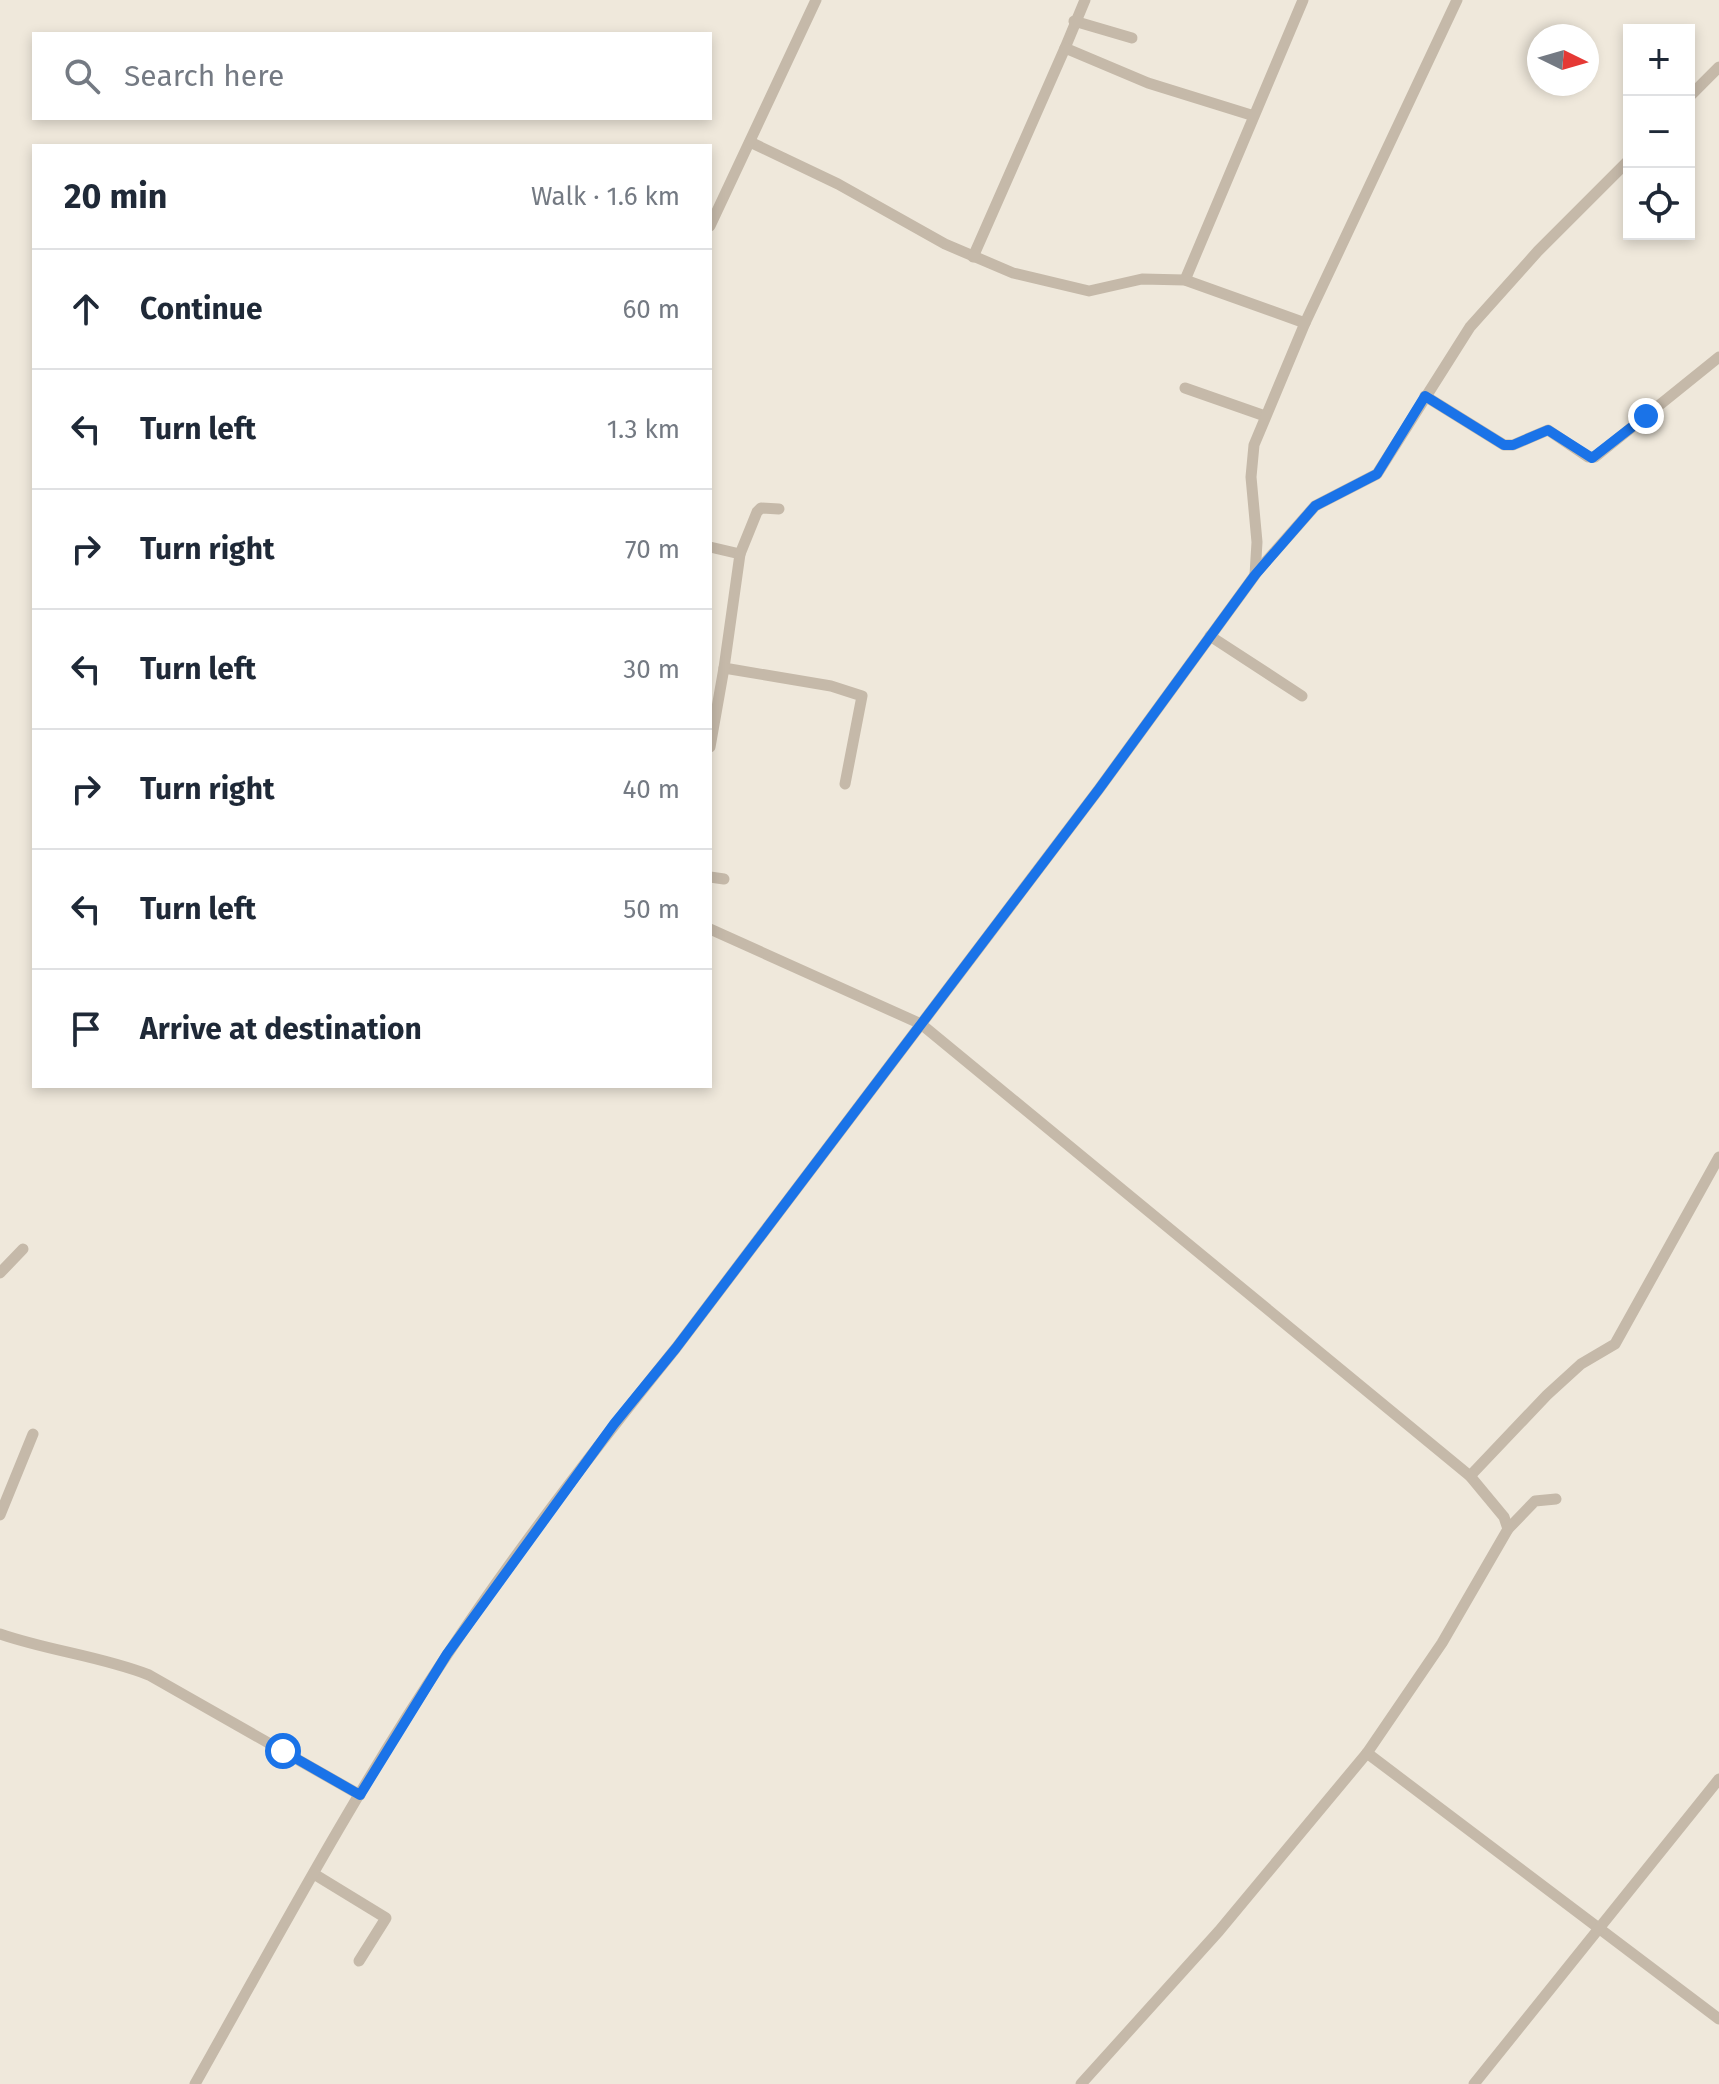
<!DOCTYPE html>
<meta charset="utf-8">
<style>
:root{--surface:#fff;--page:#f2f2f3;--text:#1f2937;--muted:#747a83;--line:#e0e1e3}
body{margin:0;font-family:"Fira Sans",sans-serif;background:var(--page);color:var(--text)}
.controls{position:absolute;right:24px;top:24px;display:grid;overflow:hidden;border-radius:0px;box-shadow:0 4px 12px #0003}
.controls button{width:72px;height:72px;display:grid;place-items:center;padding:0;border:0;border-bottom:2px solid var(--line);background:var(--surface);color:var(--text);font:40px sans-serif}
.compass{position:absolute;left:1527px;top:24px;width:72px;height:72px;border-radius:50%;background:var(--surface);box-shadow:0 4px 12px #0003;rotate:95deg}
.stop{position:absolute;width:24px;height:24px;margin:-18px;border:6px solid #1a73e8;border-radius:50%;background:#fff}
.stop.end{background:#1a73e8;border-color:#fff;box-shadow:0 2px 8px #0008}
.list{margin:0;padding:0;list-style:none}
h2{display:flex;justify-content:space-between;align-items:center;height:104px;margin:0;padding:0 32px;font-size:34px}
h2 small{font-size:26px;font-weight:400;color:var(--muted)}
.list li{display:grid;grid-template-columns:52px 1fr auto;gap:24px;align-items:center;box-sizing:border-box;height:120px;padding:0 32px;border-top:2px solid var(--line)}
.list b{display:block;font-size:30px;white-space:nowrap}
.list em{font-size:26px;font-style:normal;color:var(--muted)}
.icon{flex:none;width:44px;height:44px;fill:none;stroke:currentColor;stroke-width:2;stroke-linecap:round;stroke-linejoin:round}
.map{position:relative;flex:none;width:1719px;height:2084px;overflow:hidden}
.search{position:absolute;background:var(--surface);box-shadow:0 4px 12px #0003;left:32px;top:32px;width:680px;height:88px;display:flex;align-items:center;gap:20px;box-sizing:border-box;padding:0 28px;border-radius:0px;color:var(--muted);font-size:30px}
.panel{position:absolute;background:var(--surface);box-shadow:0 4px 12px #0003;left:32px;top:144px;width:680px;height:944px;border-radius:0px}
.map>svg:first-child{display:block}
</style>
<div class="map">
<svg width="1719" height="2084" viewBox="0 0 1719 2084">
<rect width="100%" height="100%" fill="#efe8db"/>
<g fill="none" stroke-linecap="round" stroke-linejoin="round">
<g stroke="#c5b9a9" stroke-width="11">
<path d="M 1074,21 L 1132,38"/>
<path d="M 1065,48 L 1085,0"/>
<path d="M 1689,97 L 1719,67"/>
<path d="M 750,142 L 838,184 L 945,244 L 1013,273 L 1089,291 L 1142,279 L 1185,280 L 1305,323"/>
<path d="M 710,226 L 816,0"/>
<path d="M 973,257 L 1065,48 L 1148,83 L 1251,115"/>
<path d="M 1185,280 L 1303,0"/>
<path d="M 1185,388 L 1265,416"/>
<path d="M 1425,396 L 1504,445 L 1513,445 L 1548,430 L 1588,457 L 1595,457 L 1719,357"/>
<path d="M 710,547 L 740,554 L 724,668 L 831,686 L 862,696 L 845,784"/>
<path d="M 740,554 L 757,512 L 761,508 L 779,509"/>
<path d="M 1255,574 L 1315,506 L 1377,474 L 1470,327 L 1538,251 L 1629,160"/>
<path d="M 1210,636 L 1302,696"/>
<path d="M 710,747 L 724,668"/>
<path d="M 710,877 L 724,879"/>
<path d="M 710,929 L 921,1024 L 1470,1476 L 1504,1517 L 1508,1529"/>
<path d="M 0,1273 L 23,1249"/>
<path d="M 1470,1476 L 1547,1395 L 1581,1364 L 1615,1344 L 1719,1157"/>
<path d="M 0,1515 L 33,1434"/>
<path d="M 0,1634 C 49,1651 100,1656 149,1675 L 360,1795"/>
<path d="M 1367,1753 L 1719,2019"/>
<path d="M 314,1874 L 386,1918 L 359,1961"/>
<path d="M 195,2084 C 276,1940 355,1792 447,1655 C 517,1549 596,1447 676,1348 L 1099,789 L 1255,575 L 1257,542 L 1251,477 L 1254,445 L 1305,323 L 1457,0"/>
<path d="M 1081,2084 L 1219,1931 L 1367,1753 L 1442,1643 L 1508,1529 L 1535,1501 L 1556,1499"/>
<path d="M 1474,2084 L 1719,1779"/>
</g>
</g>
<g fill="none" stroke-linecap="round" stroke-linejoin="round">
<path stroke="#1a73e8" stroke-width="10" d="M 283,1751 L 360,1795 L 447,1654 L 614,1424 L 676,1348 L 1099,789 L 1255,575 L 1315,506 L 1377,474 L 1425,396 L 1504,445 L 1513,445 L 1548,430 L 1592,458 L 1646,416"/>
</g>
</svg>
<div class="controls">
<button>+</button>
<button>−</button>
<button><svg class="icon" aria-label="locate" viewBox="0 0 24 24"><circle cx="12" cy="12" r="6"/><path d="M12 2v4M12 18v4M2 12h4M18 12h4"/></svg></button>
</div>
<svg class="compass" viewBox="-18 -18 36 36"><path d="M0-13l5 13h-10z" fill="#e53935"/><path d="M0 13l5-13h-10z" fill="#747a83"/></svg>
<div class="stop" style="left:283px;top:1751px"></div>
<div class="stop end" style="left:1646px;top:416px"></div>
<div class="search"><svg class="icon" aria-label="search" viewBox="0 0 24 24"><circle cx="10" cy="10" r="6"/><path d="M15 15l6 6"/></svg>Search here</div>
<section class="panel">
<h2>20 min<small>Walk · 1.6 km</small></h2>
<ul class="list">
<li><svg class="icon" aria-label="ahead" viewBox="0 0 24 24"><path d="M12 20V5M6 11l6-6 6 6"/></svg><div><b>Continue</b></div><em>60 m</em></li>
<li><svg class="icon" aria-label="left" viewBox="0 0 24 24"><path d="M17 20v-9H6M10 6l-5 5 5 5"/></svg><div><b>Turn left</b></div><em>1.3 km</em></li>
<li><svg class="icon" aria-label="right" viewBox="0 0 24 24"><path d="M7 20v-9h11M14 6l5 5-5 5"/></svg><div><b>Turn right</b></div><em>70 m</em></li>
<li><svg class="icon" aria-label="left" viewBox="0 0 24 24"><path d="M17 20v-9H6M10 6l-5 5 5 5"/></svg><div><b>Turn left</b></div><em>30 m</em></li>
<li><svg class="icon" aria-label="right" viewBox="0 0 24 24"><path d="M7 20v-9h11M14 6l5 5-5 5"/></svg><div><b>Turn right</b></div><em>40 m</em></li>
<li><svg class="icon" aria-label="left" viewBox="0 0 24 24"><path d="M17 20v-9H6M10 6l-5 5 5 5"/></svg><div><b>Turn left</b></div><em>50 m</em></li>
<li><svg class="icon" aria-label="arrive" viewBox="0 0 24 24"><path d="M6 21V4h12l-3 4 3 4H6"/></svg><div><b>Arrive at destination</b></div></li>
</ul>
</section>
</div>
